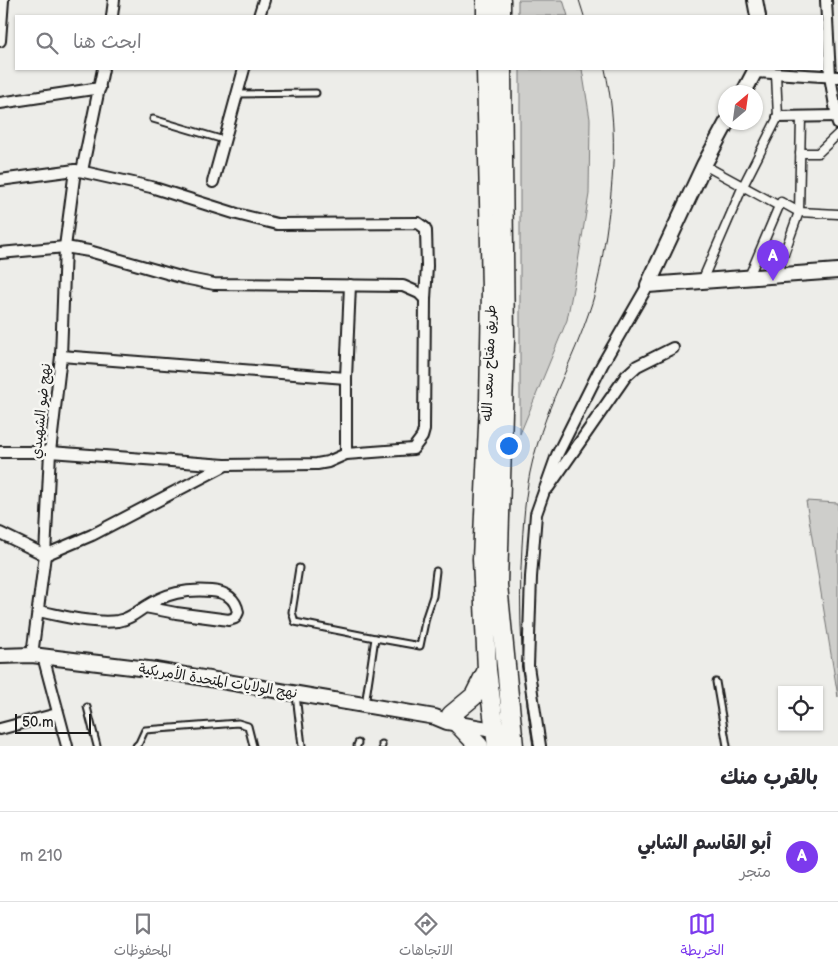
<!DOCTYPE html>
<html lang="ar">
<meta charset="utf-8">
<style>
:root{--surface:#fff;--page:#f7f7f7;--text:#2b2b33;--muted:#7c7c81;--line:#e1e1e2;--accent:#7c3aed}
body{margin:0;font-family:"Balsamiq Sans","Playpen Sans Arabic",sans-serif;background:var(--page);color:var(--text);direction:rtl}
.controls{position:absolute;right:15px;bottom:15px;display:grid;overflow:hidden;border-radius:0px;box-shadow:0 1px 4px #0004}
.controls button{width:45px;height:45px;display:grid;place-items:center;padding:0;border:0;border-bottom:1px solid var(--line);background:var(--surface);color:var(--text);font:25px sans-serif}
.compass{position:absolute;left:718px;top:85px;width:45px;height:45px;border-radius:50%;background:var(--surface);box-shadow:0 1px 4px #0004;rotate:29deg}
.scale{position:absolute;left:15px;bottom:12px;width:76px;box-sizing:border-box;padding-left:5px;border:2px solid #1c1c1c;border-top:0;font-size:14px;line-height:18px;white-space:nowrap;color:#1c1c1c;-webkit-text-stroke:4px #f6f6f2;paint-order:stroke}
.you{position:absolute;left:508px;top:445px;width:18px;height:18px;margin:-12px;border:4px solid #fff;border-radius:50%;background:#1a73e8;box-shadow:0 0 0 8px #1a73e833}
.badge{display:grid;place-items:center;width:32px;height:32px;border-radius:50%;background:var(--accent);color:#fff;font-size:16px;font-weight:700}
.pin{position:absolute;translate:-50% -41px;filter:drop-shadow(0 1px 2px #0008)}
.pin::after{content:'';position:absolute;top:26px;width:18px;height:15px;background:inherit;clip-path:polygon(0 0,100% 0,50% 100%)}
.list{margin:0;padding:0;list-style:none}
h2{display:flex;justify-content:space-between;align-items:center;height:65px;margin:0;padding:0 20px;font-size:21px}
h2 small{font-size:16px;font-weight:400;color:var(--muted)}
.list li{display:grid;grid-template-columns:32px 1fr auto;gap:15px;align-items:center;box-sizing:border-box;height:90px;padding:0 20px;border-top:1px solid var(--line)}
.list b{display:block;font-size:19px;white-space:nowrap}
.list p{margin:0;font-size:16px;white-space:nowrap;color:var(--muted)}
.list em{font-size:16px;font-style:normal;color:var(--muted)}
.icon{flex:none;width:28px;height:28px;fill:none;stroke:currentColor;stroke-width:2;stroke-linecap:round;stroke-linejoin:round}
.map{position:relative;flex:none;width:838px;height:746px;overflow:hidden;direction:ltr}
.search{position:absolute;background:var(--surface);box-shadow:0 1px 4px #0004;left:15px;right:15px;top:15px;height:55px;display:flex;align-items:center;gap:12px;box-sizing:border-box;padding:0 18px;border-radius:0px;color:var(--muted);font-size:19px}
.sheet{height:155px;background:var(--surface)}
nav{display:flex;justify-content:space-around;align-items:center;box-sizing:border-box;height:70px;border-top:1px solid var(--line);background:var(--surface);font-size:14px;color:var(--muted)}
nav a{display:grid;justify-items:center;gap:2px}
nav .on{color:var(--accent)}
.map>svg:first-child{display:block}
</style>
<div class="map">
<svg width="838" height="746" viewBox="0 0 838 746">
<rect width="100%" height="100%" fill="#edede9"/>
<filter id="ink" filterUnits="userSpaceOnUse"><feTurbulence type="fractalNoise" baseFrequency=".02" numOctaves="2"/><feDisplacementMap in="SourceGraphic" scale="10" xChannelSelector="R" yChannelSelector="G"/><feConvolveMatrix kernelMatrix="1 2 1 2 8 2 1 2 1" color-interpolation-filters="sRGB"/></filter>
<g filter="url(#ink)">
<g fill="#cececb" stroke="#757574">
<path d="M 518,0 L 563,0 L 568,16 L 518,16 Z"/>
<path d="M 520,69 L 582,69 L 590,119 L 589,194 L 577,268 L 567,320 L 520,434 Z"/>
<path d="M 806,501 L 838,503 L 838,697 Z"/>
</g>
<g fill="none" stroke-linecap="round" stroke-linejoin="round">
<g stroke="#1c1c1c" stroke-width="9">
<g id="service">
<path d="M 237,94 L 316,93"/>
<path d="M 153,119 L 224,140"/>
<path d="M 299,568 L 292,612 L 295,622 L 375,638"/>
<path d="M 716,682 L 727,746"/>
<path d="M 296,695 L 302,746"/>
<path d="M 365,705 L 375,638 L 420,646 L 426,617 L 433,596 L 436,571"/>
<path d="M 87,707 L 97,746"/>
<path d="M 136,746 L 139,743 L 145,730 L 238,723 L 248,726 L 253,746"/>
<path d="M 357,746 L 358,743"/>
<path d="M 382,746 L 382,744"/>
</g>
</g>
<g stroke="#1c1c1c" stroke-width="11">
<g id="pedestrian">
<path d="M 800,153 L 818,153 L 838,134"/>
<path d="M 704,165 L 779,206 L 781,202 L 799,212 L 838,214"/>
<path d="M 776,276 L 799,212 L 801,118"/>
<path d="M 748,279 L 779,206"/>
<path d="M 702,281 L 743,186 L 778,117 L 776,74"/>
</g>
</g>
<g stroke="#1c1c1c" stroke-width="14">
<g id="minor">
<path d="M 826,0 L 830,76 L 838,124"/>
<path d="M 112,16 L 114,0"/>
<path d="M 259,16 L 264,0"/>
<path d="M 0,41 L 3,0"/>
<path d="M 755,72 L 838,77"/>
<path d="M 0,103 L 100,88"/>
<path d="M 778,117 L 838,116"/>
<path d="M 82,171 L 103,69"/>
<path d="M 0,180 L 75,170 L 151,187 L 237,214 L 277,224 L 418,223 L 425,228 L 426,231 L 427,266 L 425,299"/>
<path d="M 213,182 L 244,69"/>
<path d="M 0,253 L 65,247 L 89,251 L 184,278 L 214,284 L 403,286 L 419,293 L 425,299 L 424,430 L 422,437 L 413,449 L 346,454 L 328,462 L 317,464 L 225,465 L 50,452 L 0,452"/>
<path d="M 61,356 L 346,378"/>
<path d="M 346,454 L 346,378 L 350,285"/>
<path d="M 548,488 L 626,376 L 637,366 L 673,348"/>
<path d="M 0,533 L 45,555 L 92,535 L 224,466"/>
<path d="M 38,611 C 64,616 91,624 118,621 C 129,619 136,613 145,607 C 166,593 186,589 211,591 C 225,592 235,597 238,612 L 235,618 L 229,620 L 176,613 L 145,607"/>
<path d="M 32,655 L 45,555 L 50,452 L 61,356 L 65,247 L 75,170"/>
<path d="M 43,656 L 67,746"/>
<path d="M 0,729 L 57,714"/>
<path d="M 540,746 L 528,666 L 531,577 L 536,514 L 557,455 L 602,365 L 648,285"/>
</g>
</g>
<g stroke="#1c1c1c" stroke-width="18">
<g id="tertiary">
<path d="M 755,0 L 758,16"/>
<path d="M 744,92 L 756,69"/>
<path d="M 727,122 L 704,165 L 648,285 L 838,271"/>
<path d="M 0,656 L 32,655 L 156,670 L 435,717 L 447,722 L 505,732"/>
</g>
</g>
<g stroke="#1c1c1c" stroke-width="21">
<g id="trunk">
<path d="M 501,0 L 501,16"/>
<path d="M 486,16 L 486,0"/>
<path d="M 486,69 L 491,290 L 489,404 L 482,559 L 487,670 L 497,746"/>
<path d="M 502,69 L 505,341 L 498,585 L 514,746"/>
<path d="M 451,715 L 474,696 L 487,670"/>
<path d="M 458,724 L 479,746"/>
</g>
</g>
<use href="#service" stroke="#f6f6f2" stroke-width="5"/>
<use href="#pedestrian" stroke="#f6f6f2" stroke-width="8"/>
<use href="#minor" stroke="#f6f6f2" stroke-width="10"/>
<use href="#tertiary" stroke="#f6f6f2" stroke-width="14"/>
<use href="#trunk" stroke="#f6f6f2" stroke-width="18"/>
<g stroke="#1c1c1c" stroke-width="1">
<path d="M 579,0 L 584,16"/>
<path d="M 533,746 C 522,680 518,614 522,546 C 524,513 526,481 536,449 C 549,401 574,358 589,312 C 598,287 602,260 606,234 C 614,176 618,127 605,69"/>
</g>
</g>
</g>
<g text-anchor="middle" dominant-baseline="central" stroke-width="5" stroke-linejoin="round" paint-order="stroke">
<g font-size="14" fill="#1c1c1c" stroke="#f6f6f2">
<text transform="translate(489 363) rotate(-88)">طريق مفتاح سعد الله</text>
<text transform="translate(41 411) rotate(-84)">نهج ضو الشهيدي</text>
<text transform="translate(218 681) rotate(9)">نهج الولايات المتحدة الأمريكية</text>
</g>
</g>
</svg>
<div class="controls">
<button><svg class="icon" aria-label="locate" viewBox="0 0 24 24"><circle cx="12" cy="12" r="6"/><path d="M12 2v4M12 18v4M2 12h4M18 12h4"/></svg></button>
</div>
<svg class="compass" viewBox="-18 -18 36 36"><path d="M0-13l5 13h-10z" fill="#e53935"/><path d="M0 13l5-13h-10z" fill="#7c7c81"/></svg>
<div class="scale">50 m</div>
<div class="you"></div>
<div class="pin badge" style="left:773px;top:281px">A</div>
<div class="search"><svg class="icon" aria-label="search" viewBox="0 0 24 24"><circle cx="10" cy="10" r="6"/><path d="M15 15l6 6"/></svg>ابحث هنا</div>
</div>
<section class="sheet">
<h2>بالقرب منك<small></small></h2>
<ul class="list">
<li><span class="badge">A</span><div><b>أبو القاسم الشابي</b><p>متجر</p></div><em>210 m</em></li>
</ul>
</section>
<nav>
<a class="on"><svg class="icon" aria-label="map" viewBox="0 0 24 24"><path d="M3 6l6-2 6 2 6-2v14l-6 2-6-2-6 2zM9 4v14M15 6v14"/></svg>الخريطة</a>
<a><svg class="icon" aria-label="directions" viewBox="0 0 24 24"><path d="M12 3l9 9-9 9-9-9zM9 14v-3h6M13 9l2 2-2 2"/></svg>الاتجاهات</a>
<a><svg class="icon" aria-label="saved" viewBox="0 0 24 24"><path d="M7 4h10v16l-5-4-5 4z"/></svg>المحفوظات</a>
</nav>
